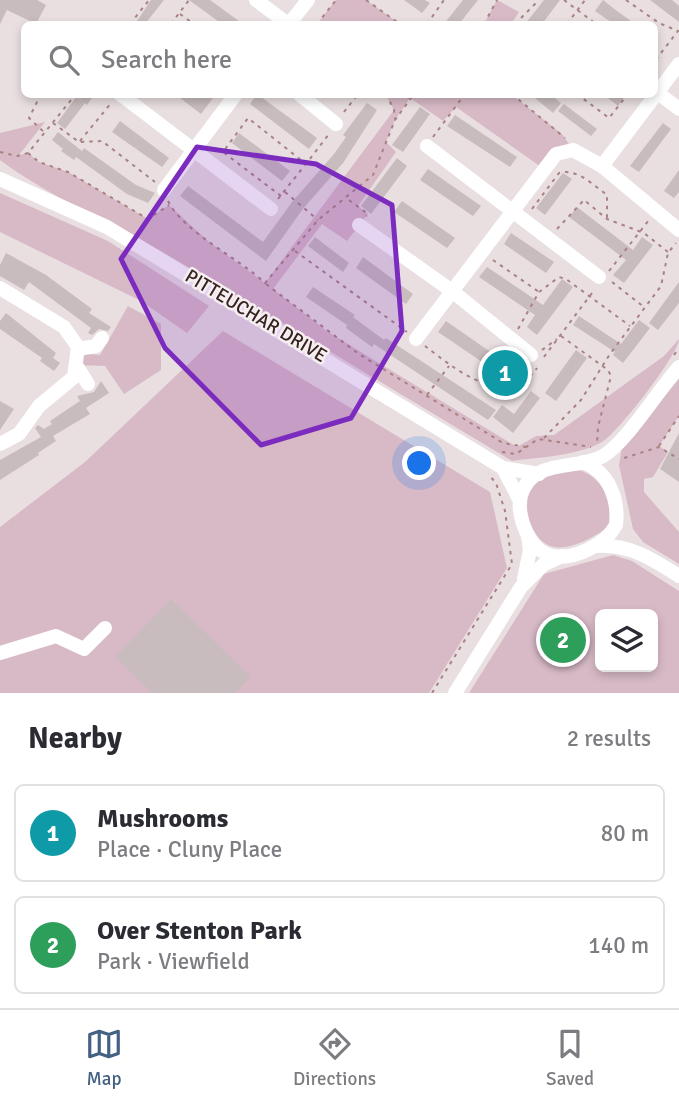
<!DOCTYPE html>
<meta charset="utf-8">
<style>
:root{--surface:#fff;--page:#f2f2f3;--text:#2b2b33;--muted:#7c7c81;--line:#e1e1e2;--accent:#446082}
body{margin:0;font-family:Signika,sans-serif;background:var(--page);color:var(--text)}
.controls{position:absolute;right:21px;bottom:21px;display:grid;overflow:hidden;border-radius:10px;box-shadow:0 4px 10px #0003}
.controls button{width:63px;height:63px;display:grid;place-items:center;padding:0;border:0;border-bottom:2px solid var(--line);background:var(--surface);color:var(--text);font:35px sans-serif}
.you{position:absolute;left:420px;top:464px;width:24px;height:24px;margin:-18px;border:5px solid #fff;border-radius:50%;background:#1a73e8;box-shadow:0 0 0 10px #1a73e833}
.badge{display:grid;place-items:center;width:46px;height:46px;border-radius:50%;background:var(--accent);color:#fff;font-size:23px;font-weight:700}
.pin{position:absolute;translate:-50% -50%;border:4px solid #fff;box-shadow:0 2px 7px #0006}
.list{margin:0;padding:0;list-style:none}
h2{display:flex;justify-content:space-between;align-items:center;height:91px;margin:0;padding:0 28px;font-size:30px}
h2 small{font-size:23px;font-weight:400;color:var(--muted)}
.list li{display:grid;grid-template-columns:46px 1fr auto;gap:21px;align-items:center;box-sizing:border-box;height:98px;margin:0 14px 14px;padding:0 14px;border:2px solid var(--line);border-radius:10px}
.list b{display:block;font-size:26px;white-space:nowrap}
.list p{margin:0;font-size:23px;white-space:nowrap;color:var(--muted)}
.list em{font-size:23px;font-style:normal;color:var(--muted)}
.icon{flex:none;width:38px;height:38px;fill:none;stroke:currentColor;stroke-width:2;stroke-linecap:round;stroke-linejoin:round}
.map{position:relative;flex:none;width:679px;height:693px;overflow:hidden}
.search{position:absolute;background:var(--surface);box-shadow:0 4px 10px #0003;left:21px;right:21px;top:21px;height:77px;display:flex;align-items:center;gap:18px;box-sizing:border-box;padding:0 24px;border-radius:10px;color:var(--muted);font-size:26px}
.sheet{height:315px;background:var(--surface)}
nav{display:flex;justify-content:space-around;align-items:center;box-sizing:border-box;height:98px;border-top:2px solid var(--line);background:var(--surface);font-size:19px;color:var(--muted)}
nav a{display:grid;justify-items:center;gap:4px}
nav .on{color:var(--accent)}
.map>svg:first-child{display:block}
</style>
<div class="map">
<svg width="679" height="693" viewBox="0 0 679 693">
<rect width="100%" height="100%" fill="#e9dfe1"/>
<g fill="#d8bac7" fill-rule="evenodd">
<path d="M 336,0 L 366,0 L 400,24 L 317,24 Z"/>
<path d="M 497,0 L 519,12 L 511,24 L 484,24 Z"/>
<path d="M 386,95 L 512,95 L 562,134 L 573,150 L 544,169 L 456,107 L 443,121 L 410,98 L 395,120 L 386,142 L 396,152 L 358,206 L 368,214 L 347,241 L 322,224 L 273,289 L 328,332 L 517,447 L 536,436 L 554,435 L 664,356 L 679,339 C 679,354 617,434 602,442 C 577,456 540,457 512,461 C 396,392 282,322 166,254 C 111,222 51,198 0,160 L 0,133 L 45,122 L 19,155 L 28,153 L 39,162 L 68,172 L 148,219 L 169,205 L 209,242 L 265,283 L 394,110 Z"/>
<path d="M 0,193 L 108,241 L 209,306 L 187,333 L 141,301 L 0,232 Z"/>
<path d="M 128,306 L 161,324 L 161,370 L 124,394 L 105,366 L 76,365 L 77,353 L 100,355 Z"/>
<path d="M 223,331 L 490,492 L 507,568 L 429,693 L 0,693 L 0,527 L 85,462 Z"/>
<path d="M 679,379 L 679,416 L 659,446 L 668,452 L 653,477 L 644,479 L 644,492 L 679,532 L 679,564 L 643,542 L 633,529 L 619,465 L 622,447 Z"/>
<path d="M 580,470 C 606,481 610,500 610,526 C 595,536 573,550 554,547 C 530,542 519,502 534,484 C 544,472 566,471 580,470 Z"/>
<path d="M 613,555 L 632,561 L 679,591 L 679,693 L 469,693 L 544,574 ZM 600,614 L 653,614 L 653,667 L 600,667 Z"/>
</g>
<g fill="#c9bcbe">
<path d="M 0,0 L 37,0 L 46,5 L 36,24 L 7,10 L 0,24 Z"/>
<path d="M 151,0 L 164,0 L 145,24 L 135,24 Z"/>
<path d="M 189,0 L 210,0 L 243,24 L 222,24 Z"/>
<path d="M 404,0 L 425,0 L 430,3 L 422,13 Z"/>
<path d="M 463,0 L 478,0 L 459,24 L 444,24 Z"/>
<path d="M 544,0 L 560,0 L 542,24 L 525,24 Z"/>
<path d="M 603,0 L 617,11 L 635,24 L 614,24 L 608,20 L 595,11 Z"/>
<path d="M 650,0 L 672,0 L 679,6 L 679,22 Z"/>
<path d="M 73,94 L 95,94 L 87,105 Z"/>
<path d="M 175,94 L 216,94 L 201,114 Z"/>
<path d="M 257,94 L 317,138 L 309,149 L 250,104 Z"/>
<path d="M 530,94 L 550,94 L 561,103 L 553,113 Z"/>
<path d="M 603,94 L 626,94 L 618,106 Z"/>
<path d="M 76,97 L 85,103 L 65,129 L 57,123 Z"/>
<path d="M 367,103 L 377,110 L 343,163 L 302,210 L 266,261 L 180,196 L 188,186 L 263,242 L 292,202 L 334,154 L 346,137 L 343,135 Z"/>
<path d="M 564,104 L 597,129 L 591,136 L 558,111 Z"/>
<path d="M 420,107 L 430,114 L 403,152 L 392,145 Z"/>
<path d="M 455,115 L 517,157 L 510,167 L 447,126 Z"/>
<path d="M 120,121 L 169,158 L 162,167 L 112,132 Z"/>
<path d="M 663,123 L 671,129 L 639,172 L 630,166 Z"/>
<path d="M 58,132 L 82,151 L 84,148 L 136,185 L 155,193 L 148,203 L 127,194 L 76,157 L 74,160 L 61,151 L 63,149 L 52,140 Z"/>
<path d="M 239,133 L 290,171 L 282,181 L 232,143 Z"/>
<path d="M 397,158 L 407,166 L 371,214 L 361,206 Z"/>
<path d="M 428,169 L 481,206 L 473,216 L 420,180 Z"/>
<path d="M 679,170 L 679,192 L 674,198 L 664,191 Z"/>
<path d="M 563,173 L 572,179 L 545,215 L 536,208 Z"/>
<path d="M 402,201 L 455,238 L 447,248 L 394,212 Z"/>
<path d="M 577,207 L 633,250 L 642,237 L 653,245 L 624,283 L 613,275 L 626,260 L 569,217 Z"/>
<path d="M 511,233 L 554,262 L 546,273 L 504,244 Z"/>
<path d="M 315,237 L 349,263 L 343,272 L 308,246 Z"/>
<path d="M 6,253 L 46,275 L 92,309 L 89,313 L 111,327 L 108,331 L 99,329 L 92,335 L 88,333 L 91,328 L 29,282 L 24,290 L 0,276 L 0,265 Z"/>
<path d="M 363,257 L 413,294 L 406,304 L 356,268 Z"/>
<path d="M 487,267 L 543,305 L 562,279 L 573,287 L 537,335 L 527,327 L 535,315 L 479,277 Z"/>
<path d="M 679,282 L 679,303 L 658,330 L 649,323 Z"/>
<path d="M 313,287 L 355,315 L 353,317 L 384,340 L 386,338 L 496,410 L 488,420 L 374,344 L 372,347 L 346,328 L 347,325 L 306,297 Z"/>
<path d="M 6,313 L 56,353 L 53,358 L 60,363 L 54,371 L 40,361 L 42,358 L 0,329 L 0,321 Z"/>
<path d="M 579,316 L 621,344 L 639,320 L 650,328 L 623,363 L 613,355 L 615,352 L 573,325 Z"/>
<path d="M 446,321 L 499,358 L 491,368 L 438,332 Z"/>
<path d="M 576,350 L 587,358 L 556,401 L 545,393 Z"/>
<path d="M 101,381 L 109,393 L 86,408 L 90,414 L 53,436 L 56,441 L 38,453 L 39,455 L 0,480 L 0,460 L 41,437 L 35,428 L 38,425 L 44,429 L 52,424 L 50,421 L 80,401 L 77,396 L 94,392 Z"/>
<path d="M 531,391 L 540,398 L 513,433 L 493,417 L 502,405 L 514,414 Z"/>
<path d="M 0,401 L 14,409 L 0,430 Z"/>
<path d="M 679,433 L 679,482 L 660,469 Z"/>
<path d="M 171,599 L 251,677 L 235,693 L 152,693 L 115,657 Z"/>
</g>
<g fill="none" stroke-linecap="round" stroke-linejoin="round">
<g stroke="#a98384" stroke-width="2" stroke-dasharray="3.5 5" stroke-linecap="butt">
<path d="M 366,0 L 400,24"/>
<path d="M 564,0 L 596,24"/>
<path d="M 626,0 L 659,23 L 678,31 L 654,62"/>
<path d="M 180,14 L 194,24"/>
<path d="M 130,24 L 149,0"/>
<path d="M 171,24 L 189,0"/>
<path d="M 317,24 L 336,0"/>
<path d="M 427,24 L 444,0"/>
<path d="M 484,24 L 497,0"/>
<path d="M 515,24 L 539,0"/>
<path d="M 567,24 L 585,0"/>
<path d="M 41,94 L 29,118 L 45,133"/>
<path d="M 386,94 L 394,110 L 395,119"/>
<path d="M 400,94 L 409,98"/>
<path d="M 512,94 L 565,138"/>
<path d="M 577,94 L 609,118 L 628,94"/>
<path d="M 344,112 L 358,94"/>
<path d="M 53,123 L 79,142 L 102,141 L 155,182"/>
<path d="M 433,137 L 465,94"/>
<path d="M 80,141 L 112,102"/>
<path d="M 0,152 L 17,156 L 28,153 L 76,94"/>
<path d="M 28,153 L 39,162 L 68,172 L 148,219 L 169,205"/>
<path d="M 285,192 L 318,220"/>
<path d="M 281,196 L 223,152 L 248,118 L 306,164 L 329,134"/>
<path d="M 278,199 L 305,165"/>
<path d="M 349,200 L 368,214 L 366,216"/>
<path d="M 168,201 C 184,233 239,258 265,283 L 318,220 L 373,175 L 395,120 L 414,94"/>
<path d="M 532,209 L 559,173 C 577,168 593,185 607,195 L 607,218"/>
<path d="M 557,229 L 584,200 L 607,219 L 644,233 L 668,252"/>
<path d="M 295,251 L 407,332"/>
<path d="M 493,260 L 539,292"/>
<path d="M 609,271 L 649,220"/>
<path d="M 612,282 L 644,307"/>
<path d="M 266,284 L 359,354 L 503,443 L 526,447"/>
<path d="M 518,329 L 539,292 L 559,277 L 566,279 L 630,326"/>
<path d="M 561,336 L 608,370 L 611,376 L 598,427 L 597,444"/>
<path d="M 425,346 C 455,369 505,411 537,368"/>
<path d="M 542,350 L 557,339"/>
<path d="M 674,355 L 679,348"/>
<path d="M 544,357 L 595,289"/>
<path d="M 486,383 L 508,353"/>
<path d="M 427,395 L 449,366"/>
<path d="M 544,438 L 581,400 L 610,354 L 661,286 L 668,253 L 676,243"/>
<path d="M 659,446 L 679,416"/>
<path d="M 502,452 L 516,454 L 538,439 L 591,447"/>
<path d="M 624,458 L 659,447 L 679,459"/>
<path d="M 432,693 L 512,564 L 505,511 L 496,483 L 488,474"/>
</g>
<g stroke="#fff" stroke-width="14">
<path d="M 256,0 L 288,24"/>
<path d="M 289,24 L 308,0"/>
<path d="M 654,90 L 679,109"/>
<path d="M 120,94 L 271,209"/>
<path d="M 299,94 L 336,124"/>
<path d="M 427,146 L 599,277"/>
<path d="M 602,166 L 679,64"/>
<path d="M 0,179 L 107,227 L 503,468 L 520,501"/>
<path d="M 164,190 L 236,94"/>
<path d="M 359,225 L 452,291 L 531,355"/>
<path d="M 0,288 L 64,327 L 78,347 L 74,377 L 39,406 L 19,434 L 0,444"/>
<path d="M 416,339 L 556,154 L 573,150 L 602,166 L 679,230"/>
<path d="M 78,349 L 96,346 L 102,338"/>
<path d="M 76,365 L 88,384"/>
<path d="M 583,462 C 609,472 619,499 616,525 C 606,544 575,560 553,556 C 530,552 515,516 521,495 C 533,457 577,471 603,456 C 626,443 659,389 679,367"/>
<path d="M 503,468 L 539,474"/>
<path d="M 597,546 C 630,544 652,559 679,576"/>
<path d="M 524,579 L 530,550 L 528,535"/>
<path d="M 0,653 L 56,636 L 84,649 L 105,628"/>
<path d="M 455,693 L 521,587 L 543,565 L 562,556"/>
</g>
</g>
<path fill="#7b2cbf" fill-opacity="0.2" stroke="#7b2cbf" stroke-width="5" stroke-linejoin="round" d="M 197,147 L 316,164 L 392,205 L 402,331 L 351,418 L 261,445 L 165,348 L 121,259 Z"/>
<g text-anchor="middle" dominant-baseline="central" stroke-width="5" stroke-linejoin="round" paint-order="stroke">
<g font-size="19" fill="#372222" stroke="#f6eff0">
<text transform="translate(256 316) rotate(31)">PITTEUCHAR DRIVE</text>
</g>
</g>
</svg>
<div class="controls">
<button><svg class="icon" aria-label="layers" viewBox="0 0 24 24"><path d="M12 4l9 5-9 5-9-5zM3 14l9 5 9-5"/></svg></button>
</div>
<div class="you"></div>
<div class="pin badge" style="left:505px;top:373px;background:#0f9aa8">1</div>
<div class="pin badge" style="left:563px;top:640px;background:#2e9e5b">2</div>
<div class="search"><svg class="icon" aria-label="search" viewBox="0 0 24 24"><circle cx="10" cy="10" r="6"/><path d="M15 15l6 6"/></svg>Search here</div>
</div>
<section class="sheet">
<h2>Nearby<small>2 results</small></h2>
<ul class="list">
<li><span class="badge" style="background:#0f9aa8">1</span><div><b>Mushrooms</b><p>Place · Cluny Place</p></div><em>80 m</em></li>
<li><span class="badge" style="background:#2e9e5b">2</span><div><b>Over Stenton Park</b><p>Park · Viewfield</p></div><em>140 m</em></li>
</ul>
</section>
<nav>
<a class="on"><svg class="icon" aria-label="map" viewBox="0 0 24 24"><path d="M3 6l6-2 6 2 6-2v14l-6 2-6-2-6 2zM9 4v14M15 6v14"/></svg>Map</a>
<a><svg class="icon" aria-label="directions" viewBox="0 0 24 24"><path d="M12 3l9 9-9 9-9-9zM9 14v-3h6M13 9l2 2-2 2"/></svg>Directions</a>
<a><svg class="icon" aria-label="saved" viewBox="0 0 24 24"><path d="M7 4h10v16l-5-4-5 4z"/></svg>Saved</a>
</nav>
